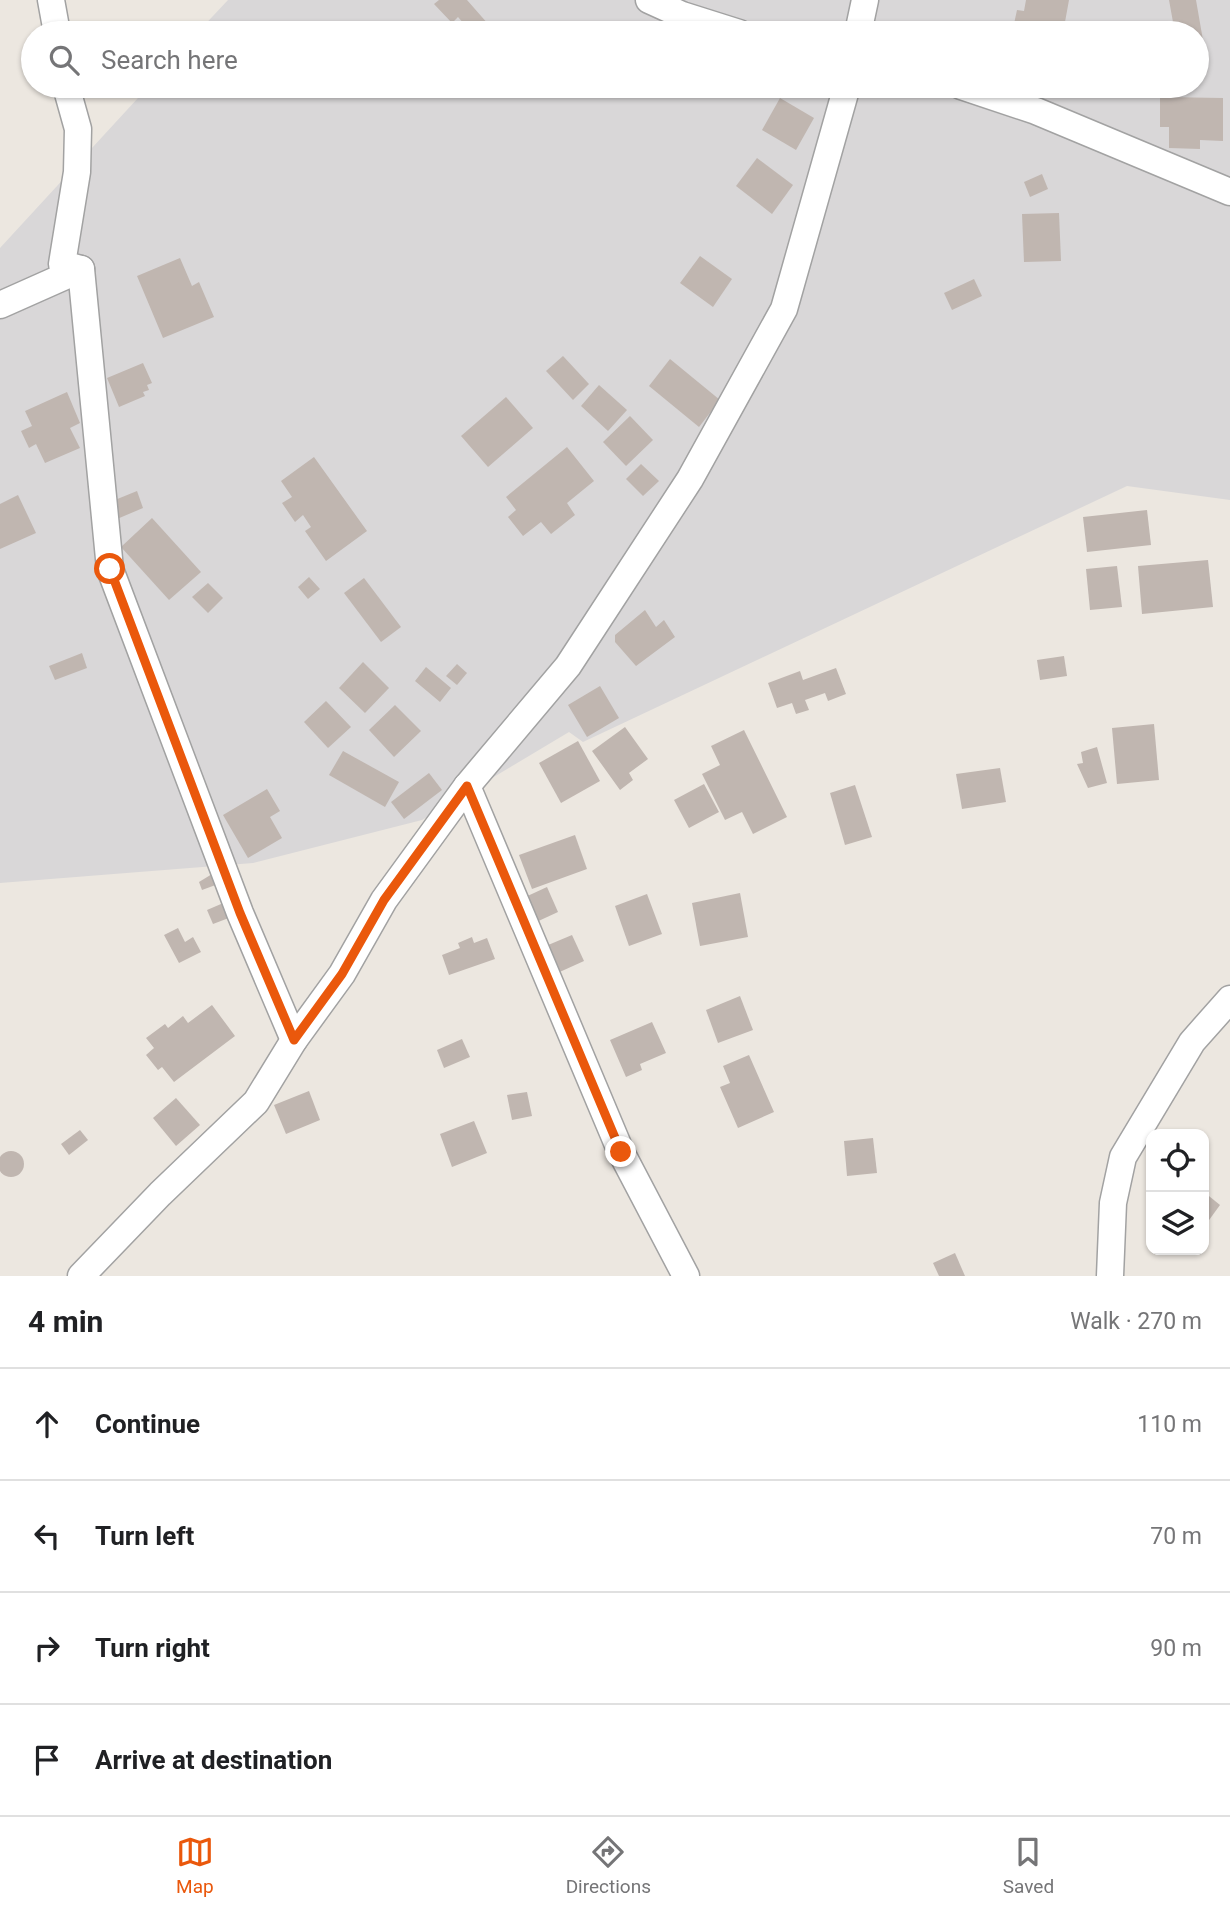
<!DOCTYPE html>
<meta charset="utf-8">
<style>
:root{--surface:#fff;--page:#f6f6f6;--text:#202124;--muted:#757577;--line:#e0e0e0;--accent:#ea580c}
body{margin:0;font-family:Roboto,sans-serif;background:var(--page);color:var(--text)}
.controls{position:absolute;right:21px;bottom:21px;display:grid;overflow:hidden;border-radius:14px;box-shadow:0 2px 5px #0004}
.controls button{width:63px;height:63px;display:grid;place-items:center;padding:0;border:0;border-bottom:2px solid var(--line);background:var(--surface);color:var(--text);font:35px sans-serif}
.stop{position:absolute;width:21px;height:21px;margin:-16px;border:5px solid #ea580c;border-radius:50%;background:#fff}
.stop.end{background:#ea580c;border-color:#fff;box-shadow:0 2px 7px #0008}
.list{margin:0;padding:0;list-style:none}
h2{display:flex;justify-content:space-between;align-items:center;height:91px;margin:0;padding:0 28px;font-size:30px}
h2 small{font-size:23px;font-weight:400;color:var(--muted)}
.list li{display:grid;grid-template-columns:46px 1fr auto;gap:21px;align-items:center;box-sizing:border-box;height:112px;padding:0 28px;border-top:2px solid var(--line)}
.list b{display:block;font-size:26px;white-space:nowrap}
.list em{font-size:23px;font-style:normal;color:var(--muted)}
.icon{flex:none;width:38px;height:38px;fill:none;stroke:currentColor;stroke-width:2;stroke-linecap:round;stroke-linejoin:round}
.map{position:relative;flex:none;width:1230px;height:1276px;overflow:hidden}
.search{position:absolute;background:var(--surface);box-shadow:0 2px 5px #0004;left:21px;right:21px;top:21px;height:77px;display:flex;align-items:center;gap:18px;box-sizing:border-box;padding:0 24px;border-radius:38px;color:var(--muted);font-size:26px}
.sheet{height:539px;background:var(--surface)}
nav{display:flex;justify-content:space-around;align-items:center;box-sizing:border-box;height:98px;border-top:2px solid var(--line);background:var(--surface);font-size:19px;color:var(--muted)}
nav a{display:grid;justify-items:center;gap:4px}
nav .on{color:var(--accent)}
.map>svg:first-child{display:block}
</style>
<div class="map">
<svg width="1230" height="1276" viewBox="0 0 1230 1276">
<rect width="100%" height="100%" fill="#ece7e0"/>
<path fill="#d9d7d8" d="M 228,0 L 1230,0 L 1230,500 L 1127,486 L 583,742 L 569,732 L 422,820 L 253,863 L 0,883 L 0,248 L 149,86 L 1197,86 L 1197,33 L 197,33 Z"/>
<g fill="#c0b6b0">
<path d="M 439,0 L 467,0 L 496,33 L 472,33 L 458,17 L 452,23 L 434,4 Z"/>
<path d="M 1026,0 L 1069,0 L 1063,33 L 1012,33 L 1017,10 L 1024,11 Z"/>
<path d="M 1169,0 L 1196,0 L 1204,46 L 1197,47 L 1197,33 L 1175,33 Z"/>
<path d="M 985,21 L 1005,25 L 1003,33 L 983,33 Z"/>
<path d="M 1160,97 L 1223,98 L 1223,141 L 1200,140 L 1200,149 L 1169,148 L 1169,127 L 1160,127 Z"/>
<path d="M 780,98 L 814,118 L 796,150 L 762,130 Z"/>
<path d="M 757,158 L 793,185 L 772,214 L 736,186 Z"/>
<path d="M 1042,174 L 1048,189 L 1030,197 L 1024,182 Z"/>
<path d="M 1059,213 L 1061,261 L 1024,262 L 1022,214 Z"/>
<path d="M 700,256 L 732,279 L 713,307 L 680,283 Z"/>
<path d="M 180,258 L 192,286 L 199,282 L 214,317 L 163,338 L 137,276 Z"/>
<path d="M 974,279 L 982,296 L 952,310 L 944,293 Z"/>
<path d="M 563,356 L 589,384 L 573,400 L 546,371 Z"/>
<path d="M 670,359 L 720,400 L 699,427 L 649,386 Z"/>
<path d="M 143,363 L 152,383 L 147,385 L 149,390 L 143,392 L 145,396 L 119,407 L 107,378 Z"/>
<path d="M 599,385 L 627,410 L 608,431 L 581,406 Z"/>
<path d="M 67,392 L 80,423 L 70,428 L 80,448 L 45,463 L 36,444 L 29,448 L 21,431 L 32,426 L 25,411 Z"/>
<path d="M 506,397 L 533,428 L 488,467 L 461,436 Z"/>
<path d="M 630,416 L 653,440 L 626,466 L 603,442 Z"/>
<path d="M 567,447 L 594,481 L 567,503 L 575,515 L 551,534 L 541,522 L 523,536 L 508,517 L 516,510 L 506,497 Z"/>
<path d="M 314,457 L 367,531 L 326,561 L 305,531 L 311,527 L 303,515 L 295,522 L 282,503 L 292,497 L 281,481 Z"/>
<path d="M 641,464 L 659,481 L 643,496 L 626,479 Z"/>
<path d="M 137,491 L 143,508 L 117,519 L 110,502 Z"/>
<path d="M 18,495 L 36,533 L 0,549 L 0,504 Z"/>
<path d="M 1147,510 L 1151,545 L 1087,552 L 1083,517 Z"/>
<path d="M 152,518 L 201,572 L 169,600 L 121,547 Z"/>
<path d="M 1208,560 L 1213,607 L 1142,614 L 1138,566 Z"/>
<path d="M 1117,566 L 1122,607 L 1090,610 L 1086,569 Z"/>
<path d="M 309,577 L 320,589 L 308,599 L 298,587 Z"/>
<path d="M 364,578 L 401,627 L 381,642 L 344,593 Z"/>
<path d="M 208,583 L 223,598 L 208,613 L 192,597 Z"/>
<path d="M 645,610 L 656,627 L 664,620 L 675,637 L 636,666 L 615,642 L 615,635 Z"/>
<path d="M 82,653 L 87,668 L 55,680 L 49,666 Z"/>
<path d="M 1064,656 L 1067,676 L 1040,680 L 1037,660 Z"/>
<path d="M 363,662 L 389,688 L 365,713 L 339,688 Z"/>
<path d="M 457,664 L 467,673 L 457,685 L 446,676 Z"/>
<path d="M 426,667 L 451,688 L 440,702 L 415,681 Z"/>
<path d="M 836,668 L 846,694 L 828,701 L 825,693 L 805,700 L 809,710 L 796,714 L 792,703 L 777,708 L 768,683 L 800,671 L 803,680 Z"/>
<path d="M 600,686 L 619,718 L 587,737 L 568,705 Z"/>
<path d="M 326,701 L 351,727 L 328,748 L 304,722 Z"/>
<path d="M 395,705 L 421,731 L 394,757 L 369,730 Z"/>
<path d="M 1154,724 L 1159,780 L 1117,784 L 1112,728 Z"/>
<path d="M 625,727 L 648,759 L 629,773 L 633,780 L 620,790 L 592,751 Z"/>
<path d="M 744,730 L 787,817 L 753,834 L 742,812 L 725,820 L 702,774 L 720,765 L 711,746 Z"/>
<path d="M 578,741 L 600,781 L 561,803 L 539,763 Z"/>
<path d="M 1097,747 L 1107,783 L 1088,788 L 1077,764 L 1083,763 L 1081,752 Z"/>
<path d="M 343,751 L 399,782 L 385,807 L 329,775 Z"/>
<path d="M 1000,768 L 1006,802 L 962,809 L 956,774 Z"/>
<path d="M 429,773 L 442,790 L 404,819 L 391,802 Z"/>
<path d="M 704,784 L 719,812 L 689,828 L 674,800 Z"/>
<path d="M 855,785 L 872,837 L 845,845 L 830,793 Z"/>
<path d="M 267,789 L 280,811 L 270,817 L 282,838 L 248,858 L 223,815 Z"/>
<path d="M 575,835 L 587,869 L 532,889 L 519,855 Z"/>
<path d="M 217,871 L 221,883 L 202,890 L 199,882 Z"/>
<path d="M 547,887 L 558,912 L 532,924 L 521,899 Z"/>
<path d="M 740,893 L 748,937 L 700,946 L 692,903 Z"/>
<path d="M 647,894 L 662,934 L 629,946 L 615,906 Z"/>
<path d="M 228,901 L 234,916 L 213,924 L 207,910 Z"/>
<path d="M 178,928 L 185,942 L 193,937 L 201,952 L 179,963 L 164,935 Z"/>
<path d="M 572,935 L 584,961 L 553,975 L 541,948 Z"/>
<path d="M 472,937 L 474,943 L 487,938 L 495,959 L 449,975 L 442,955 L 460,948 L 458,943 Z"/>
<path d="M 740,996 L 753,1030 L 718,1043 L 706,1010 Z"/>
<path d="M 212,1005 L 235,1036 L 174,1082 L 162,1067 L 158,1070 L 146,1055 L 154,1048 L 146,1038 L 165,1024 L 168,1028 L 183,1016 L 188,1023 Z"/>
<path d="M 652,1022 L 666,1053 L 640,1064 L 642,1070 L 626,1077 L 610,1040 Z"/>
<path d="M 462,1039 L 470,1057 L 444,1068 L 437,1050 Z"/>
<path d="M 749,1055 L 774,1112 L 738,1128 L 720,1087 L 730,1083 L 723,1066 Z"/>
<path d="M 309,1091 L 320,1120 L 286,1134 L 274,1105 Z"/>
<path d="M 527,1092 L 532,1116 L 512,1120 L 507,1095 Z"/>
<path d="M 176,1098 L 200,1125 L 176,1146 L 153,1118 Z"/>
<path d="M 474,1121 L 487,1153 L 452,1167 L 440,1134 Z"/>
<path d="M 80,1130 L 88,1140 L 69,1155 L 61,1144 Z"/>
<path d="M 873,1138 L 877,1173 L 847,1176 L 844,1141 Z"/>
<circle cx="11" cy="1164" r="13"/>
<path d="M 1204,1192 L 1220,1205 L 1204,1227 Z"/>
<path d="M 955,1253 L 965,1276 L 939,1276 L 933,1263 Z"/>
</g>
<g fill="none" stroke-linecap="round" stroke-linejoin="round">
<g stroke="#a2a2a2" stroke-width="29">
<g id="minor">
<path d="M 51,0 L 57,33"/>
<path d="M 649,0 L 682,15 L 739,33"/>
<path d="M 858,33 L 865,0"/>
<path d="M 66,86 L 78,129 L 77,172 L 62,264 L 81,269 L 110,569 L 240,913 L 294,1040"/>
<path d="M 961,86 L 1036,111 L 1230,192"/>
<path d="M 0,305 L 81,269"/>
<path d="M 467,786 L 621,1152 L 686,1276"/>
<path d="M 81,1276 L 160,1194 L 256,1102 L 294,1040 L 342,974 L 384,900 L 467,786 L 568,666 L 690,479 L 784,309 L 847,86"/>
<path d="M 1110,1276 L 1113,1203 L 1123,1157 L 1192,1042 L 1230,999"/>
</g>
</g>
<use href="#minor" stroke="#fff" stroke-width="26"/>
</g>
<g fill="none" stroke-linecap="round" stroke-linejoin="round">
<path stroke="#ea580c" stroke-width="9" d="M 110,569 L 240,913 L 294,1040 L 342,974 L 384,900 L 467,786 L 621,1152"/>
</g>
</svg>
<div class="controls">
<button><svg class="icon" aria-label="locate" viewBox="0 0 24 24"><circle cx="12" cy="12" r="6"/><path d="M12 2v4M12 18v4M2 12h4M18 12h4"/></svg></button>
<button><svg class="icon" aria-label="layers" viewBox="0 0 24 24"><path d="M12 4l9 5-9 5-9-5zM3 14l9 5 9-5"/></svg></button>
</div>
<div class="stop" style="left:110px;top:569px"></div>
<div class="stop end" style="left:621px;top:1152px"></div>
<div class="search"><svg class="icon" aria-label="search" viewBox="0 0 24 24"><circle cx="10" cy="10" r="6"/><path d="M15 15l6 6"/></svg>Search here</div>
</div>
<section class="sheet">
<h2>4 min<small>Walk · 270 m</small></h2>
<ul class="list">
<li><svg class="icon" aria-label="ahead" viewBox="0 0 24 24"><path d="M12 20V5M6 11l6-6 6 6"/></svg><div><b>Continue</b></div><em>110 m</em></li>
<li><svg class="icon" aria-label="left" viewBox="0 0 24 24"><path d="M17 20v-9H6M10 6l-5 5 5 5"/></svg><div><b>Turn left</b></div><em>70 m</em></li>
<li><svg class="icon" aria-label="right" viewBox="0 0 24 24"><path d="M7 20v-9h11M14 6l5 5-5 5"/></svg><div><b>Turn right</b></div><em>90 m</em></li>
<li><svg class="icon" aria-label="arrive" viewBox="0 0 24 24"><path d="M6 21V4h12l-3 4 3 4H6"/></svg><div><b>Arrive at destination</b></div></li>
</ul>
</section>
<nav>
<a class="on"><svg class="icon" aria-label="map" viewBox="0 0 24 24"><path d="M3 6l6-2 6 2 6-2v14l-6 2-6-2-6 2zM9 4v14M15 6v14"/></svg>Map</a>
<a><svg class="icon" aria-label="directions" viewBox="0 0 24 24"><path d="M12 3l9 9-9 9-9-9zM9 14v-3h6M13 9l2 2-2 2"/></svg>Directions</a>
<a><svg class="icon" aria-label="saved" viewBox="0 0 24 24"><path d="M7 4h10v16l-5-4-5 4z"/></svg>Saved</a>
</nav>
